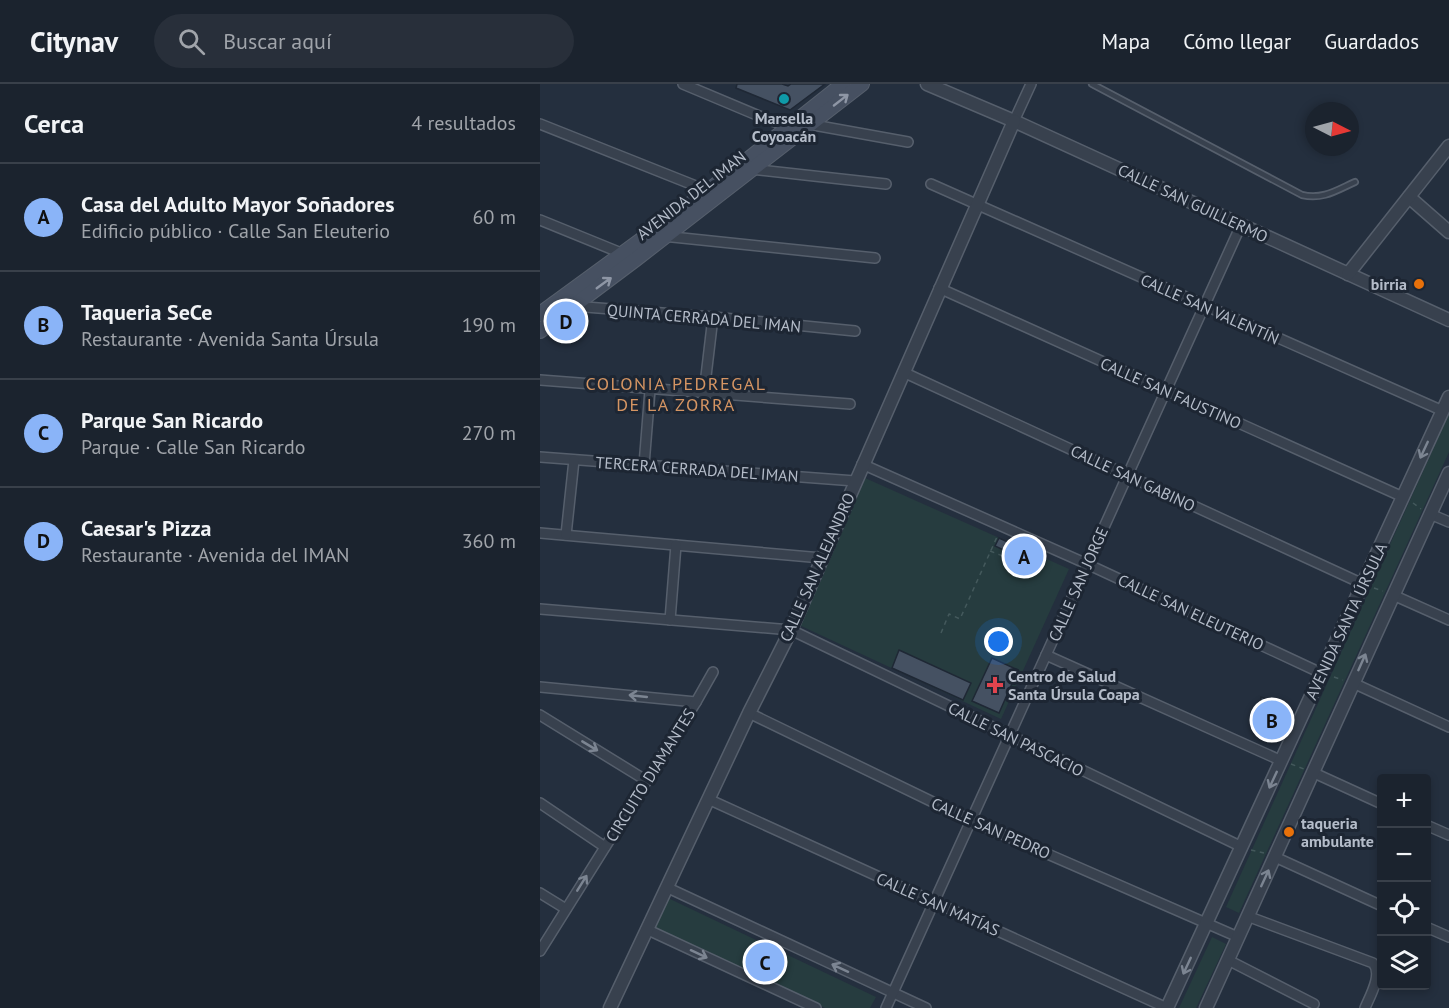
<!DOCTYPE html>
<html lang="es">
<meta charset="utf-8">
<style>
:root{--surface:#1b232e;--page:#282f3a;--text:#f1f3f6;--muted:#a0a4aa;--line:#39404a;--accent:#8ab4f8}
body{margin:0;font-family:"PT Sans",sans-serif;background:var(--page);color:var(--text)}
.controls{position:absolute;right:18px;bottom:18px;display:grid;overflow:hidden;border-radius:6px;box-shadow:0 3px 9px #0003}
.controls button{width:54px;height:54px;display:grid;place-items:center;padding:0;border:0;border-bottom:2px solid var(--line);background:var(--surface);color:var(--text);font:30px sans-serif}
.compass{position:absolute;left:765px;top:18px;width:54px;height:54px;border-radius:50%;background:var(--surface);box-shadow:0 3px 9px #0003;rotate:96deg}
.you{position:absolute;left:459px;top:558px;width:21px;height:21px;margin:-15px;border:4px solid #fff;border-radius:50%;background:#1a73e8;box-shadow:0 0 0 9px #1a73e833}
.badge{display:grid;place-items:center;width:39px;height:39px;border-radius:50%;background:var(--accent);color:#111;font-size:20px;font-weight:700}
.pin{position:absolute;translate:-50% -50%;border:3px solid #fff;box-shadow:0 2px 6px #0006}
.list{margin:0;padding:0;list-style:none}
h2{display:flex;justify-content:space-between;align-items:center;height:78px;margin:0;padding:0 24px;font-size:26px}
h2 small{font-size:20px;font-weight:400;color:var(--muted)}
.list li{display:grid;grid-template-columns:39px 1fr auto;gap:18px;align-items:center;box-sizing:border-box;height:108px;padding:0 24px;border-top:2px solid var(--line)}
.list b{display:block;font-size:22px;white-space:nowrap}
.list p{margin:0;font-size:20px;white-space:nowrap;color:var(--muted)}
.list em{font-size:20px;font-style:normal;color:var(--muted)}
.icon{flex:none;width:33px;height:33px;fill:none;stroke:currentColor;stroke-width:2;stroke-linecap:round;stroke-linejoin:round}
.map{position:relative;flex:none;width:909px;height:924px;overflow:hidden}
header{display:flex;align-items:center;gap:36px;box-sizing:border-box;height:84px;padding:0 30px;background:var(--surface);border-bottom:2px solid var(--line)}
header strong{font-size:28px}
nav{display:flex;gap:33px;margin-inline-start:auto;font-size:21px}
.search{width:420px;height:54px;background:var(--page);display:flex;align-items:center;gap:15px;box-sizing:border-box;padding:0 21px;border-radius:33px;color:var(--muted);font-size:22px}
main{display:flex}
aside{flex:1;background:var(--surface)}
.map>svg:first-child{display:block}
</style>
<header>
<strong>Citynav</strong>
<div class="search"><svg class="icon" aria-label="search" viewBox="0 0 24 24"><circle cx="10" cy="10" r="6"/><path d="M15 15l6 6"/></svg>Buscar aquí</div>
<nav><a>Mapa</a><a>Cómo llegar</a><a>Guardados</a></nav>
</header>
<main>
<aside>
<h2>Cerca<small>4 resultados</small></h2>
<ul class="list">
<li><span class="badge">A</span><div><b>Casa del Adulto Mayor Soñadores</b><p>Edificio público · Calle San Eleuterio</p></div><em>60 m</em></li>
<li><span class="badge">B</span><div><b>Taqueria SeCe</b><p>Restaurante · Avenida Santa Úrsula</p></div><em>190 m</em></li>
<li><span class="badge">C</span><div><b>Parque San Ricardo</b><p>Parque · Calle San Ricardo</p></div><em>270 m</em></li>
<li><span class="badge">D</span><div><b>Caesar's Pizza</b><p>Restaurante · Avenida del IMAN</p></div><em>360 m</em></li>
</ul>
</aside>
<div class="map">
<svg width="909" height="924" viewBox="0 0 909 924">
<rect width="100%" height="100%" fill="#242f3e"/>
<g fill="#263c3f">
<path d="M 909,330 L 909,368 L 699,829 L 686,823 Z"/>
<path d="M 325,394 L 529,485 L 461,635 L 259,541 Z"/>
<path d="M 128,814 L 336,913 L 330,924 L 285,924 L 114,843 Z"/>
<path d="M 672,853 L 686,860 L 656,924 L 639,924 Z"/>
</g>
<g fill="#455162" stroke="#1f2835" stroke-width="1.5">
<path d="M 197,0 L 242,0 L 248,2 L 251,0 L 285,0 L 250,26 L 196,4 Z"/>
<path d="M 459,454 L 501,473 L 494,489 L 467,477 L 469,471 L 467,470 L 468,468 L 455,462 Z"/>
<path d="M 359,566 L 431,599 L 423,616 L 352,584 Z"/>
<path d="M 452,574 L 478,586 L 459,629 L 432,617 Z"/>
<path d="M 721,613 L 751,626 L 737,657 L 718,646 Z"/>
</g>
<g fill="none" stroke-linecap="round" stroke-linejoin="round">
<g stroke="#565f6c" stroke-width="8">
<path id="service" d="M 552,0 L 762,111 C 783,116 797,106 815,98"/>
</g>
<g stroke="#565f6c" stroke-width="12">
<g id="minor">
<path d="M 143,0 L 231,37 L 252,42"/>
<path d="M 474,37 L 491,0"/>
<path d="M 0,40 L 171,108"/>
<path d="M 268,40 L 368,58"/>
<path d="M 211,85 L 346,100"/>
<path d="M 391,100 L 903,327"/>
<path d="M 0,136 L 86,171"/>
<path d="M 123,152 L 335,174"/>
<path d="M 399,204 L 863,413"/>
<path d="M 33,222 L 173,233 L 315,247"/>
<path d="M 363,288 L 823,500"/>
<path d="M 0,296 L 310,320"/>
<path d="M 164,309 L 173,233"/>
<path d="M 0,373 L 315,397"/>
<path d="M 322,380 L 547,480 L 781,589"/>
<path d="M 104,381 L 110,306"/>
<path d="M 890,430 L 909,438"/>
<path d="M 0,449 L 282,474"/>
<path d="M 26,451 L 34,376"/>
<path d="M 853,511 L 909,536"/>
<path d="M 0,525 L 251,546 L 702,763"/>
<path d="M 130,536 L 136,461"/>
<path d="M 506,571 L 742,677"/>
<path d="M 813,599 L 909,643"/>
<path d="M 0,603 L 156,618"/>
<path d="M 209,629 L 432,737 L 698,853"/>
<path d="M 0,631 L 107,697"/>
<path d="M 772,688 L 842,720"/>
<path d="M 168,715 L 627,924"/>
<path d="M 0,719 L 65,763"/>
<path d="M 886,741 L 909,751"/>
<path d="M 735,773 L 842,822"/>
<path d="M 126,803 L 386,924"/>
<path d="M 0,809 L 26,825"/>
<path d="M 707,832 L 833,879 C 843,890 830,912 825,924"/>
<path d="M 886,843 L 909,853"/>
<path d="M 106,845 L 276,924"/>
<path d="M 0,867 L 156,618 L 173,588"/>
<path d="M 688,876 L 774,920"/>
<path d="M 346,924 L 701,141"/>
</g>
</g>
<g stroke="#565f6c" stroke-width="15">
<g id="tertiary">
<path d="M 387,0 L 474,37 L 909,236"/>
<path d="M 869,113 L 909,148"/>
<path d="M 808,190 L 909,62"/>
<path d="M 70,924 L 209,629 L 251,546 L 474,37"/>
<path d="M 627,924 L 909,313"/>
<path d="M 666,924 L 909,389"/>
</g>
</g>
<g stroke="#565f6c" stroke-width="16">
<g id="secondary">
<path d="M 0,230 L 168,107 L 303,0"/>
<path d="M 0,247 L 96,175 L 322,0"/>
</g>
</g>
<g stroke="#44595c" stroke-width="1.5" stroke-dasharray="4.5 4.5" stroke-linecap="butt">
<path d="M 873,419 L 881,425"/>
<path d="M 450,467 L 468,474"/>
<path d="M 834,504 L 843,507"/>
<path d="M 401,549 L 409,530 L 420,535 L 457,453"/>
<path d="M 794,593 L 803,596"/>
<path d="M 751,680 L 764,685"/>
<path d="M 711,766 L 724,769"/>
</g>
<use href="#service" stroke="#38414e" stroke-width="4.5"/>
<use href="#minor" stroke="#38414e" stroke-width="9"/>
<use href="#tertiary" stroke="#38414e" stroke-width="12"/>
<use href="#secondary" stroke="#465061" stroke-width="14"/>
</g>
<defs><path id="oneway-shaft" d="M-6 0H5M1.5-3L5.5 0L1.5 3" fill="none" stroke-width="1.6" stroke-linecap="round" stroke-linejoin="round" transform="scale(1.5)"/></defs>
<g stroke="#8e96a5">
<use href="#oneway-shaft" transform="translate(301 16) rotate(-38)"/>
<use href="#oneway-shaft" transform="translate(64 199) rotate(-36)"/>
</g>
<g stroke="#7c8592">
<use href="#oneway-shaft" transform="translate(884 366) rotate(115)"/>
<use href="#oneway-shaft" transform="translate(822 578) rotate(-66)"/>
<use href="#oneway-shaft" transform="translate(98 612) rotate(-174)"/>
<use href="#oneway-shaft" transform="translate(50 662) rotate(31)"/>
<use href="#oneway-shaft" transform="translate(733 696) rotate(115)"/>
<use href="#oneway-shaft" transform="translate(725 794) rotate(-65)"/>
<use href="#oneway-shaft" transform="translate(42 799) rotate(-58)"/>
<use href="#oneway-shaft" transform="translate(159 870) rotate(25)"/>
<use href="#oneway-shaft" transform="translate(647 882) rotate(115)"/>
<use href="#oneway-shaft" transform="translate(300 884) rotate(-155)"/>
</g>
<circle fill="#0f9aa8" stroke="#1d2633" stroke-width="2" cx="244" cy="15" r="6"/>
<g fill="#e8710a" stroke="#1d2633" stroke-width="2">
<circle cx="879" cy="200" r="6"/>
<circle cx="749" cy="748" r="6"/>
</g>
<path fill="#e0444e" stroke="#1d2633" stroke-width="2" d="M452 592h6v6h6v6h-6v6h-6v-6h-6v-6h6z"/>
<g text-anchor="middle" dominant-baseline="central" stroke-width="6" stroke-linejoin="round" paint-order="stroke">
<g font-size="16" font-weight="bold" fill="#b4bcc9" stroke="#1d2633" text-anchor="start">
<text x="244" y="34" text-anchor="middle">Marsella<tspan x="244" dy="18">Coyoacán</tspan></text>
<text x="867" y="200" text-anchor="end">birria</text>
<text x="468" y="592">Centro de Salud<tspan x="468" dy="18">Santa Úrsula Coapa</tspan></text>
<text x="761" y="739">taqueria<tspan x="761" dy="18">ambulante</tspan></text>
</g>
<g font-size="16" fill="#b4bcc9" stroke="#1d2633">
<text transform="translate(151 111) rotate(-38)">AVENIDA DEL IMAN</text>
<text transform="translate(653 119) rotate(25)">CALLE SAN GUILLERMO</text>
<text transform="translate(670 225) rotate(24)">CALLE SAN VALENTÍN</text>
<text transform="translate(164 234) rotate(5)">QUINTA CERRADA DEL IMAN</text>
<text transform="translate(631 309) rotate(24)">CALLE SAN FAUSTINO</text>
<text transform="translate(157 385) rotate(4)">TERCERA CERRADA DEL IMAN</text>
<text transform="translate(593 394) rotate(25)">CALLE SAN GABINO</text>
<text transform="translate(277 483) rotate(-66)">CALLE SAN ALEJANDRO</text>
<text transform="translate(538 500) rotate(-66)">CALLE SAN JORGE</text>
<text transform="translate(651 528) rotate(25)">CALLE SAN ELEUTERIO</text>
<text transform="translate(806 537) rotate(-65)">AVENIDA SANTA ÚRSULA</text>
<text transform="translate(476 655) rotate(26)">CALLE SAN PASCACIO</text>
<text transform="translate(110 691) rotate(-58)">CIRCUITO DIAMANTES</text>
<text transform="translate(451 744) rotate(24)">CALLE SAN PEDRO</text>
<text transform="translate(398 820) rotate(24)">CALLE SAN MATÍAS</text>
</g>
<g font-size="18" letter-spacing="1.5" fill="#d59563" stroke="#1d2633">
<text x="136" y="299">COLONIA PEDREGAL<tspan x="136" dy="21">DE LA ZORRA</tspan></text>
</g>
</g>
</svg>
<div class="controls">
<button>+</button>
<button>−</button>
<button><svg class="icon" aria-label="locate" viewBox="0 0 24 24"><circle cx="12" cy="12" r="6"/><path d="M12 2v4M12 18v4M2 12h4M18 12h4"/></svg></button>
<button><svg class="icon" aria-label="layers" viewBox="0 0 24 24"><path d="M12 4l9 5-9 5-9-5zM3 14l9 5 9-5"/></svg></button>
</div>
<svg class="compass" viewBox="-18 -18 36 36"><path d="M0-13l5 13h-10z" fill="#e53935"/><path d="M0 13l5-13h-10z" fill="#a0a4aa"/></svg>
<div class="you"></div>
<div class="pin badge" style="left:484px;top:472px">A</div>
<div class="pin badge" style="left:732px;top:636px">B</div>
<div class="pin badge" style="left:225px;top:878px">C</div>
<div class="pin badge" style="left:26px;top:237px">D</div>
</div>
</main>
